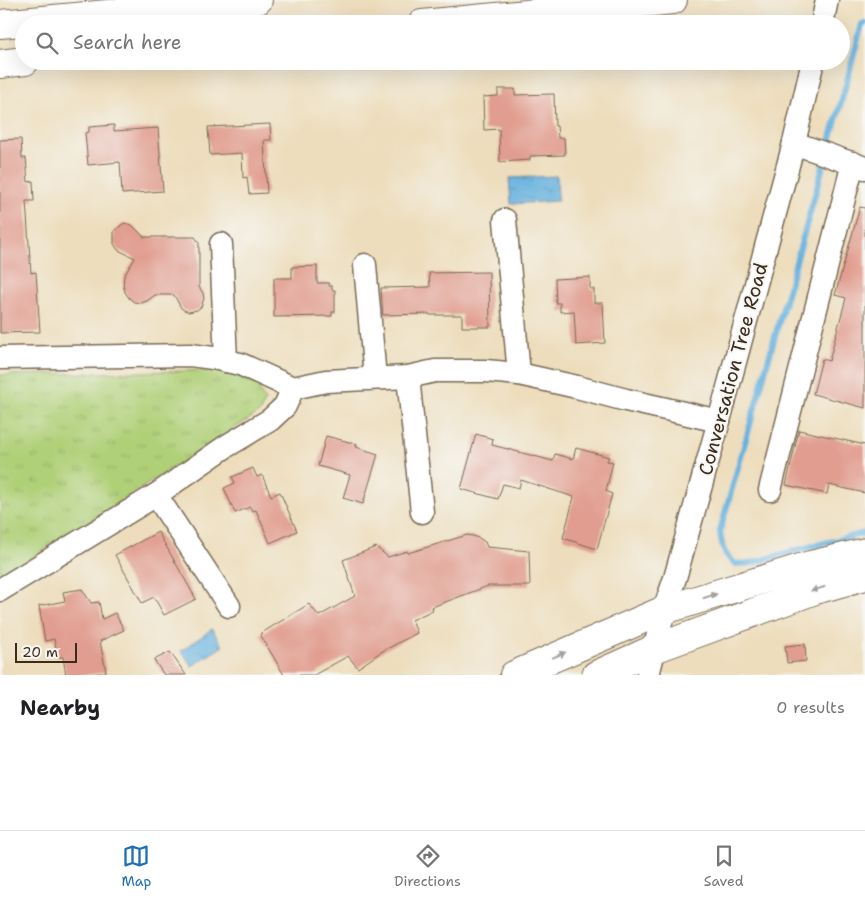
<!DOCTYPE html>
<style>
:root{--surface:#fff;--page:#f2f2f2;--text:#202124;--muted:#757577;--line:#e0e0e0;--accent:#1f6fb2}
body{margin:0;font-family:"Shantell Sans",sans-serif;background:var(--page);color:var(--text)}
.scale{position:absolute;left:15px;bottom:12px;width:62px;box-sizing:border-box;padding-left:5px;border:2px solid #3b2a1e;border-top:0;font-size:14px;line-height:18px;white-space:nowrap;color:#3b2a1e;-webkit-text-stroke:4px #f6f6f2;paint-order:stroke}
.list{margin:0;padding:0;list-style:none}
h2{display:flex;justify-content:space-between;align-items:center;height:65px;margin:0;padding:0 20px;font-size:21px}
h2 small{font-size:16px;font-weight:400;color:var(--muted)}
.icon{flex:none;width:28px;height:28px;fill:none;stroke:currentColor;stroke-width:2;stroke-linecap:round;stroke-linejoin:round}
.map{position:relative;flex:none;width:865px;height:675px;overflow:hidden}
.search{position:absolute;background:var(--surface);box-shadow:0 5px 20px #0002;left:15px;right:15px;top:15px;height:55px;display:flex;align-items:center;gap:12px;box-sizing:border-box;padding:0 18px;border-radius:28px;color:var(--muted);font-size:19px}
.sheet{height:155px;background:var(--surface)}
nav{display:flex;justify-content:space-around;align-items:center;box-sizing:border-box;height:70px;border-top:1px solid var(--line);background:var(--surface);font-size:14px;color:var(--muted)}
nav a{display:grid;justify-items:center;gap:2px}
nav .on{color:var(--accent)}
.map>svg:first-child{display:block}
</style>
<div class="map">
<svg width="865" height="675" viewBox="0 0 865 675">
<defs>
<pattern id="grass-tufts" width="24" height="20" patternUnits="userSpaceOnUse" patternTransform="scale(1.25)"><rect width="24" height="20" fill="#b0d078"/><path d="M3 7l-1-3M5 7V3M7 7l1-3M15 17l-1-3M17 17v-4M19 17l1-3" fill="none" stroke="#98b367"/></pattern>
<pattern id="water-ripples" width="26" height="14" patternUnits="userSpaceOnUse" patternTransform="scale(1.25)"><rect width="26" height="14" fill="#67b2df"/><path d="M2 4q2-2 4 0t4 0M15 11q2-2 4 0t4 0" fill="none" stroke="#5691b4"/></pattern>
</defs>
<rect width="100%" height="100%" fill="#f6f6f2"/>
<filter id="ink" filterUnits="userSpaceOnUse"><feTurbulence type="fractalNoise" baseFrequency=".02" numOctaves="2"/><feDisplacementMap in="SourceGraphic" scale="10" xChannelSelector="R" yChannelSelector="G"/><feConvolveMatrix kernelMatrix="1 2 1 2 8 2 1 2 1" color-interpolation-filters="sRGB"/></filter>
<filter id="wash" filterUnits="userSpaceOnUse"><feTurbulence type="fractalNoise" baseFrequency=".0096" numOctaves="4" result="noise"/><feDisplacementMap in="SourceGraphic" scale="20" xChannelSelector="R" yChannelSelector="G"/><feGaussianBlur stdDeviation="1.12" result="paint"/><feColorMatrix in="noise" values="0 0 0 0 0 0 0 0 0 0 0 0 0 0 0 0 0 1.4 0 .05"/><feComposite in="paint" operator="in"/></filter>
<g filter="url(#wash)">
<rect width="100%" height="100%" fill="#edddbc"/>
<path fill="url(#grass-tufts)" stroke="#767d4b" d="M 226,370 L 256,383 L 265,401 L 260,412 L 0,578 L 0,375 Z"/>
<g fill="url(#water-ripples)" stroke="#516e7e">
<path d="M 557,176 L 558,201 L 511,204 L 509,178 Z"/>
<path d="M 212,629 L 223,646 L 192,666 L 181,651 Z"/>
</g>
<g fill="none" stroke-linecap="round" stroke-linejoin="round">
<path stroke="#67b2df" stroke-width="6" d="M 865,23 L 862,24 L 844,92 L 720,531 C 722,547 723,555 736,564 L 752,563 L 793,551 L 865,533"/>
</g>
<g id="blocks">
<g fill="#e19d8f">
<path d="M 498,89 L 515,89 L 515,95 L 554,94 L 555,126 L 557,126 L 558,138 L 564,138 L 565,155 L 530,156 L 530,160 L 500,162 L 499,129 L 484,130 L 483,97 L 498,96 Z"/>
<path d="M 270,124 L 271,140 L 264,140 L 267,193 L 249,194 L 247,177 L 243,178 L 242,153 L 210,155 L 208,127 Z"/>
<path d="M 114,125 L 114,131 L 158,128 L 163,191 L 122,194 L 120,162 L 88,165 L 85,133 L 89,132 L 89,127 Z"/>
<path d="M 21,139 L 22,158 L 26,158 L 28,182 L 33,181 L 34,201 L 26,201 L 31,273 L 36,272 L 40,332 L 0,333 L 0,140 Z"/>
<path d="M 860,207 L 865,208 L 865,408 L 813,394 L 822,359 L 829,361 L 846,298 L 835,295 Z"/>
<path d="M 124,223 L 132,225 L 144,237 L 195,237 L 199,243 L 199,287 L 203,293 L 204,299 L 201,307 L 197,310 L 189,312 L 184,310 L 181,308 L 174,295 L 155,295 L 147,301 L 141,303 L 134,302 L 129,298 L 125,292 L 123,285 L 124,276 L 135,258 L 118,250 L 114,244 L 114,231 Z"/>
<path d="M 317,266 L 317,283 L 329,283 L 329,286 L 332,286 L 332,290 L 335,290 L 335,312 L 332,312 L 332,316 L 274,317 L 274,278 L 292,278 L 292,267 Z"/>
<path d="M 489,272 L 490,327 L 462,327 L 462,315 L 430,315 L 430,314 L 383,315 L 381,288 L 430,287 L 429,273 Z"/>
<path d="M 590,277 L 590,289 L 594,289 L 594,303 L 603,303 L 605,343 L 576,345 L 574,311 L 560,312 L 560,303 L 556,303 L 555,279 Z"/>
<path d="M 799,430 L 865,445 L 865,493 L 829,485 L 827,494 L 786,485 Z"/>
<path d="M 476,434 L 493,439 L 492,445 L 553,461 L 555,454 L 573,459 L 576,448 L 609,457 L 607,461 L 613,462 L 606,491 L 612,494 L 597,549 L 563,538 L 574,497 L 521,480 L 519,488 L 503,484 L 498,499 L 461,489 Z"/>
<path d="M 326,436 L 357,444 L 356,447 L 378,454 L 363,504 L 343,498 L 350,475 L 318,466 Z"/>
<path d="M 253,468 L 257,477 L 262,475 L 271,496 L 280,492 L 297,531 L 270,543 L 256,510 L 252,511 L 250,507 L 235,513 L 224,488 L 235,483 L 232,477 Z"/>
<path d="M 158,532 L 196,599 L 164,615 L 154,597 L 142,603 L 115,555 Z"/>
<path d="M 467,535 L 473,536 L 479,538 L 485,542 L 487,547 L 529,551 L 530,586 L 488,586 L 432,607 L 433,610 L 412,620 L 417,633 L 381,652 L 358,668 L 348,656 L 314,675 L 284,675 L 260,634 L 309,604 L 319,616 L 355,596 L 343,560 L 376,547 L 388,557 L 407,551 L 408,553 Z"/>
<path d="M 82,589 L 91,603 L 99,602 L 102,619 L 115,613 L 124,630 L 100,641 L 106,672 L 88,675 L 66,675 L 63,657 L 58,657 L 54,639 L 45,641 L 39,606 L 65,601 L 63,592 Z"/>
<path d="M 805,644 L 806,661 L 787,663 L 785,646 Z"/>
<path d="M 170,652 L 186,675 L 164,675 L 154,660 Z"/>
</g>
</g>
</g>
<g filter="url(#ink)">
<use href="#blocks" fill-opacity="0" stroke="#796955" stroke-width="1"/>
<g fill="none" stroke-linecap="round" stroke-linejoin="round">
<g stroke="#796955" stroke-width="25">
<g id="minor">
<path d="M 822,24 L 827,0"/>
<path d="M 794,143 L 865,168"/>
<path d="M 505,220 L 519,374"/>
<path d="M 221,244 L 226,361"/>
<path d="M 365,265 L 375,378"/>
<path d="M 0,358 L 190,355 L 213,358 L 240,364 L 293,388 L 326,381 L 408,377 L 435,371 L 486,371 L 519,374 L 577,387 L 626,400 L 719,421"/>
<path d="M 408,377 L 422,512"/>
<path d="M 770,490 L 853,163"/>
<path d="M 156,495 L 229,606"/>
<path d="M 0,590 L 156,495 L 225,447 L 270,420 L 285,406 L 293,388"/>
<path d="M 648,675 L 664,610 L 675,578 L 719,421 L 794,143 L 813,61"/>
</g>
</g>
<g stroke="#796955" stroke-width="30">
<g id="major">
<path d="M 0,24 L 258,0"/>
<path d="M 422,24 L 673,0"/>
<path d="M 0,64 L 25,61"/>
<path d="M 514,675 L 664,610 L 810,565 L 865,552"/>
<path d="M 596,675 L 654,649 L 815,590 L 865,576"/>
</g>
</g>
<use href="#minor" stroke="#fff" stroke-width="22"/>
<use href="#major" stroke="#fff" stroke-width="28"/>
</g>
<defs><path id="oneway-solid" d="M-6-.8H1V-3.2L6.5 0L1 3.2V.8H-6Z" transform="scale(1.25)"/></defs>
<g fill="#a79f9a">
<use href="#oneway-solid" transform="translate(818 589) rotate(163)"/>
<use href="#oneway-solid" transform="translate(710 596) rotate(-17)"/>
<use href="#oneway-solid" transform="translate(559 655) rotate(-23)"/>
</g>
</g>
<g text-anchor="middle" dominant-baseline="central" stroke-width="4" stroke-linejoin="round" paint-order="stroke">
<g font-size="19" fill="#3b2a1e" stroke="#f6f6f2">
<text transform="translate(733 369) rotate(-75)">Conversation Tree Road</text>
</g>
</g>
</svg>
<div class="scale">20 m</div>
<div class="search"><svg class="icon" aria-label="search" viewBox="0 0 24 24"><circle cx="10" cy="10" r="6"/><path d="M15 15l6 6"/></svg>Search here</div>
</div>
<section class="sheet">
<h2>Nearby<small>0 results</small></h2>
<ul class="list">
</ul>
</section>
<nav>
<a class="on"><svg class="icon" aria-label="map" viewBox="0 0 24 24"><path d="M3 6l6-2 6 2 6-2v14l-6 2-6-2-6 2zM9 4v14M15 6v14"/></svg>Map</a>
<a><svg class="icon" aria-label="directions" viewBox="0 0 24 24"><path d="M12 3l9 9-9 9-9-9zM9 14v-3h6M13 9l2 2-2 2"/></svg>Directions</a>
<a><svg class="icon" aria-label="saved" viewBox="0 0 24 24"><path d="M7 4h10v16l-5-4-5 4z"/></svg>Saved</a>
</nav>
